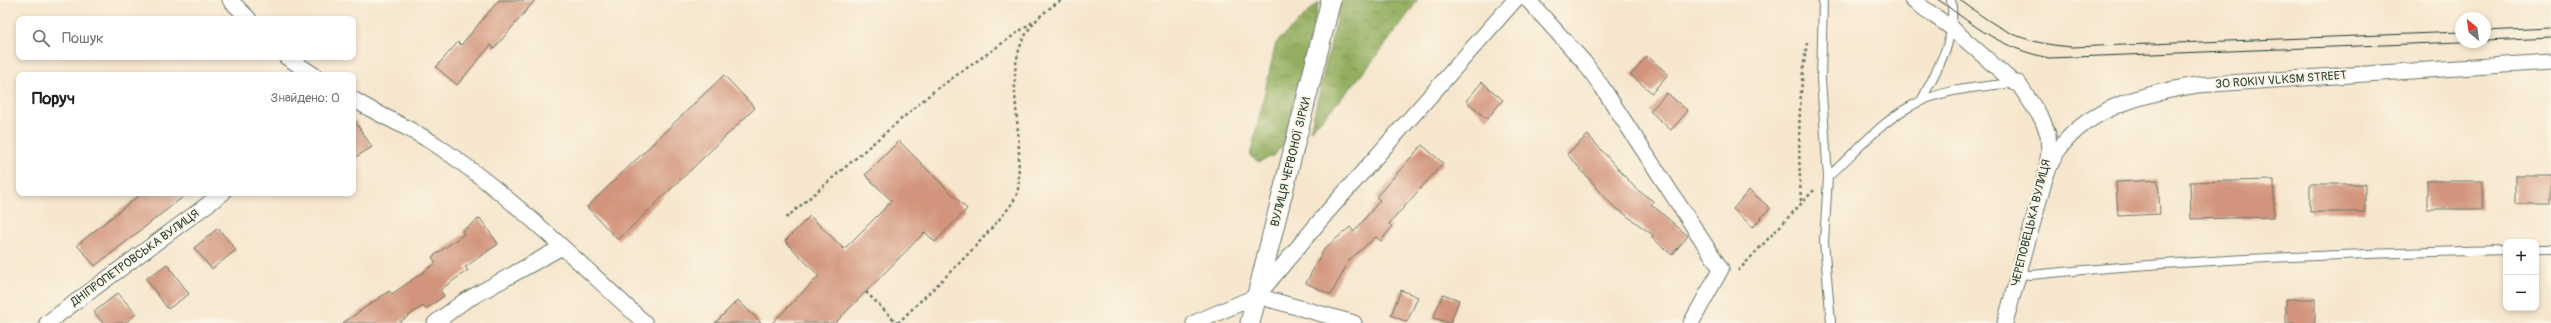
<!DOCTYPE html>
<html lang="uk">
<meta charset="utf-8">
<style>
:root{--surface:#fff;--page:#f6f6f6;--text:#222;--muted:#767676;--line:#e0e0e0}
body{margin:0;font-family:Pangolin,sans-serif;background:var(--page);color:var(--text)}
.controls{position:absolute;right:12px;bottom:12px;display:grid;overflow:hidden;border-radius:8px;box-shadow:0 2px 6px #0003}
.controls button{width:36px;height:36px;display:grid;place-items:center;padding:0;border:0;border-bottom:1px solid var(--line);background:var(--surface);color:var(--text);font:20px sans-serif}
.compass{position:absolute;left:2455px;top:12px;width:36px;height:36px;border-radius:50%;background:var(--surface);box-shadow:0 2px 6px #0003;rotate:331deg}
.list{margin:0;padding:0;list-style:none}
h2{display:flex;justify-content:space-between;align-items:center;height:52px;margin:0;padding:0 16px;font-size:17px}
h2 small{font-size:13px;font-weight:400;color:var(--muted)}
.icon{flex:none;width:22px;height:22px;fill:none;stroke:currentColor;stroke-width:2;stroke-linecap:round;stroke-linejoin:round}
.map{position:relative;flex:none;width:2551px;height:323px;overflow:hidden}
.search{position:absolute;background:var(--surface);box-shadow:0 2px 6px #0003;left:16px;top:16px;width:340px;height:44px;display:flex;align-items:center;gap:10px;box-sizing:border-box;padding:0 14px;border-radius:8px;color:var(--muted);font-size:15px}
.panel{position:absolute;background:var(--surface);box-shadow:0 2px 6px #0003;left:16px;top:72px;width:340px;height:124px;border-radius:8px}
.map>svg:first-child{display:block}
</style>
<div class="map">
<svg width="2551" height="323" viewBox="0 0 2551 323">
<defs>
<pattern id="forest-crowns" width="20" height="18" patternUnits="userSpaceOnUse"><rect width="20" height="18" fill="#93ae60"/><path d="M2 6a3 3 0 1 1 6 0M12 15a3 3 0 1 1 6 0" fill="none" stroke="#778f50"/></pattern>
</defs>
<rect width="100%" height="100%" fill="#fcf5e5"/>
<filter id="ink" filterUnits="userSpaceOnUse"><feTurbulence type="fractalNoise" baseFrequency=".025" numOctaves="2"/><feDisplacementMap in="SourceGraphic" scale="8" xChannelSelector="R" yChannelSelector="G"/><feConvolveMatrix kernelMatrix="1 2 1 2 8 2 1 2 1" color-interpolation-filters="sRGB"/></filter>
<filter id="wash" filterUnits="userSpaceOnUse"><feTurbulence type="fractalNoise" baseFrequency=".012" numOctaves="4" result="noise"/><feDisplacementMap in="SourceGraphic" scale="16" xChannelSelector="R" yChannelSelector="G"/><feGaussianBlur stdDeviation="0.9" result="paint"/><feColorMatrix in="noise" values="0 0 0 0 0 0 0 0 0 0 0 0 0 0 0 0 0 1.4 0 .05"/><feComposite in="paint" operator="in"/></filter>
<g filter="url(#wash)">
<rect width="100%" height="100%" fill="#f6e6cd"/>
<g fill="url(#forest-crowns)" stroke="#59764a">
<path d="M 1341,0 L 1418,0 C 1385,47 1351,91 1310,131 Z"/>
<path d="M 1319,2 L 1285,143 L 1273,156 L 1259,162 L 1250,156 L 1276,43 Z"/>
</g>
<g id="blocks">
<g fill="#d2947b">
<path d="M 499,0 L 535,0 L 494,49 L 491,45 L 457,85 L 436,67 L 458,42 L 461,45 Z"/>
<path d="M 1647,56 L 1668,74 L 1652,93 L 1631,75 Z"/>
<path d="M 724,75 L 755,108 L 618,240 L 587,207 Z"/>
<path d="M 1482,82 L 1503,100 L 1487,119 L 1466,101 Z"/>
<path d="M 1667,93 L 1688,111 L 1671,130 L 1650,111 Z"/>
<path d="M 353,118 L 372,147 L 353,159 Z"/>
<path d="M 1588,135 L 1636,189 L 1653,201 L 1651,204 L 1688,236 L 1672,255 L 1651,237 L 1653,235 L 1612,205 L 1567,154 Z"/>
<path d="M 899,141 L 967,209 L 935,242 L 925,232 L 835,323 L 772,323 L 819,276 L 785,241 L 810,216 L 844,249 L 892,201 L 865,175 Z"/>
<path d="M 1422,145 L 1443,163 L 1389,224 L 1392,227 L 1381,241 L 1376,237 L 1350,259 L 1331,295 L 1306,283 L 1324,249 L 1350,227 L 1354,232 L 1380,200 L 1376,197 Z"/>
<rect x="2515" y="176" width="36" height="28"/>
<path d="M 2158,180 L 2160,214 L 2118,216 L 2116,182 Z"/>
<path d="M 2274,180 L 2274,217 L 2191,219 L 2190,182 Z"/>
<rect x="2427" y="181" width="55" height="28"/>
<rect x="2310" y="184" width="55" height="28"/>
<path d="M 1749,190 L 1770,208 L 1753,227 L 1733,209 Z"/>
<path d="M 142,193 L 188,193 L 95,266 L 77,245 Z"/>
<path d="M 480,218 L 498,244 L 465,267 L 468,270 L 440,290 L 444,296 L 426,309 L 423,306 L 398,323 L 343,323 L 389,291 L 392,294 L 436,263 L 432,257 L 464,234 L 462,231 Z"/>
<path d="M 218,228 L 236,250 L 212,269 L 194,248 Z"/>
<path d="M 167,264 L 189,294 L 168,309 L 146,279 Z"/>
<path d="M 1401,290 L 1418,297 L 1407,322 L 1391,315 Z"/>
<path d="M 118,293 L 136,314 L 125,323 L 103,323 L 94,312 Z"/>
<path d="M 1443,294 L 1459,300 L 1450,323 L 1433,318 Z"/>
<rect x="2286" y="299" width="29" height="24"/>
<path d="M 738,300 L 761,323 L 715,323 Z"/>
</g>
</g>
</g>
<g filter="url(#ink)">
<use href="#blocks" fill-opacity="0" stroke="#6a786a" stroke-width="1"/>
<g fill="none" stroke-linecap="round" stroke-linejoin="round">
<g stroke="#6a786a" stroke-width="10">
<g id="service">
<path d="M 1823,0 L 1821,80 L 1828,177 L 1824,242 L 1831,323"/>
<path d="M 1921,101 C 1937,69 1958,37 1951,0"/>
<path d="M 1828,177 C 1852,155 1880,123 1909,107 C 1940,89 1978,87 2013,83"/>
<path d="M 2536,249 L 2551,249"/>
<path d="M 2019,274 L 2031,275 C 2189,259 2348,254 2506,250"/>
</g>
</g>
<g stroke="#6a786a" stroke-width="17">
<g id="minor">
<path d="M 230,0 L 249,19"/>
<path d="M 1528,0 L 1584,62 L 1602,87 L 1721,269 L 1691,323"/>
<path d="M 1912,0 L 1953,29 L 2014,83 L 2018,83 L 2042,119 L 2048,134 L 2049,151 L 2046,175 L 2005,323"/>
<path d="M 286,57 L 314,75"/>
<path d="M 353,99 C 380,116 411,128 438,146 C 513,197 578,262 645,323"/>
<path d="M 2046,175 C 2050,166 2054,155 2060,148 C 2090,106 2149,93 2197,85 L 2551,62"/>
<path d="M 1258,295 L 1329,210 L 1515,0"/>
<path d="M 47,323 L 223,193"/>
<path d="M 435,323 L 463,302 L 562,247"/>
<path d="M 1194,323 L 1257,296 L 1354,323"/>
</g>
</g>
<g stroke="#6a786a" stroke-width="21">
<path id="tertiary" d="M 1250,323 L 1331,0"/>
</g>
<g stroke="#6a786a" stroke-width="2.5" stroke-dasharray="3 3" stroke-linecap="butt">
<path d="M 1801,201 C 1798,149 1798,96 1807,43"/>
<path d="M 786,218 L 934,91 L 1034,21"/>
<path d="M 1738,271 L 1814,190"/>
<path d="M 866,292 L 897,323"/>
<path d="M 898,323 C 931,290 966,259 996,223 C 1003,215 1013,204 1017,194 C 1020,183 1018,168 1019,157 C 1019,93 995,40 1062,0"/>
</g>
<use href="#service" stroke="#fff" stroke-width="8"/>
<use href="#minor" stroke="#fff" stroke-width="15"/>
<use href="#tertiary" stroke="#fff" stroke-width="19"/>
<g stroke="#1f3d34" stroke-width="1">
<path d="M 1939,0 C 1977,28 2001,48 2049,58 L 2461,42"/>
<path d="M 1960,0 C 2000,30 2020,43 2072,47 L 2461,32"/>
<path d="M 2485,31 L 2551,28"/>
<path d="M 2485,41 L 2551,38"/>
</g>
</g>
</g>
<g text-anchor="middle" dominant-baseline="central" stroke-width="4" stroke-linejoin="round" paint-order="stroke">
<g font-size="12" fill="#1f3d34" stroke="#fcf5e5">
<text transform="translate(2281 80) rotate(-4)">30 ROKIV VLKSM STREET</text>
<text transform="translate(1291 162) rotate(-76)">ВУЛИЦЯ ЧЕРВОНОЇ ЗІРКИ</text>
<text transform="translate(2031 223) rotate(-76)">ЧЕРЕПОВЕЦЬКА ВУЛИЦЯ</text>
<text transform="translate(135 258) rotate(-36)">ДНІПРОПЕТРОВСЬКА ВУЛИЦЯ</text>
</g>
</g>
</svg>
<div class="controls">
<button>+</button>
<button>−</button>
</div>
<svg class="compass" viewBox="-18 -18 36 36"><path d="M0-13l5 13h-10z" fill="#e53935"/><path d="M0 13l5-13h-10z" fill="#767676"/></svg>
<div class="search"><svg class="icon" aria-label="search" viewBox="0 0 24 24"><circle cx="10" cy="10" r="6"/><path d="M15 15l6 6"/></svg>Пошук</div>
<section class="panel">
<h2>Поруч<small>Знайдено: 0</small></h2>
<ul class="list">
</ul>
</section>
</div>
